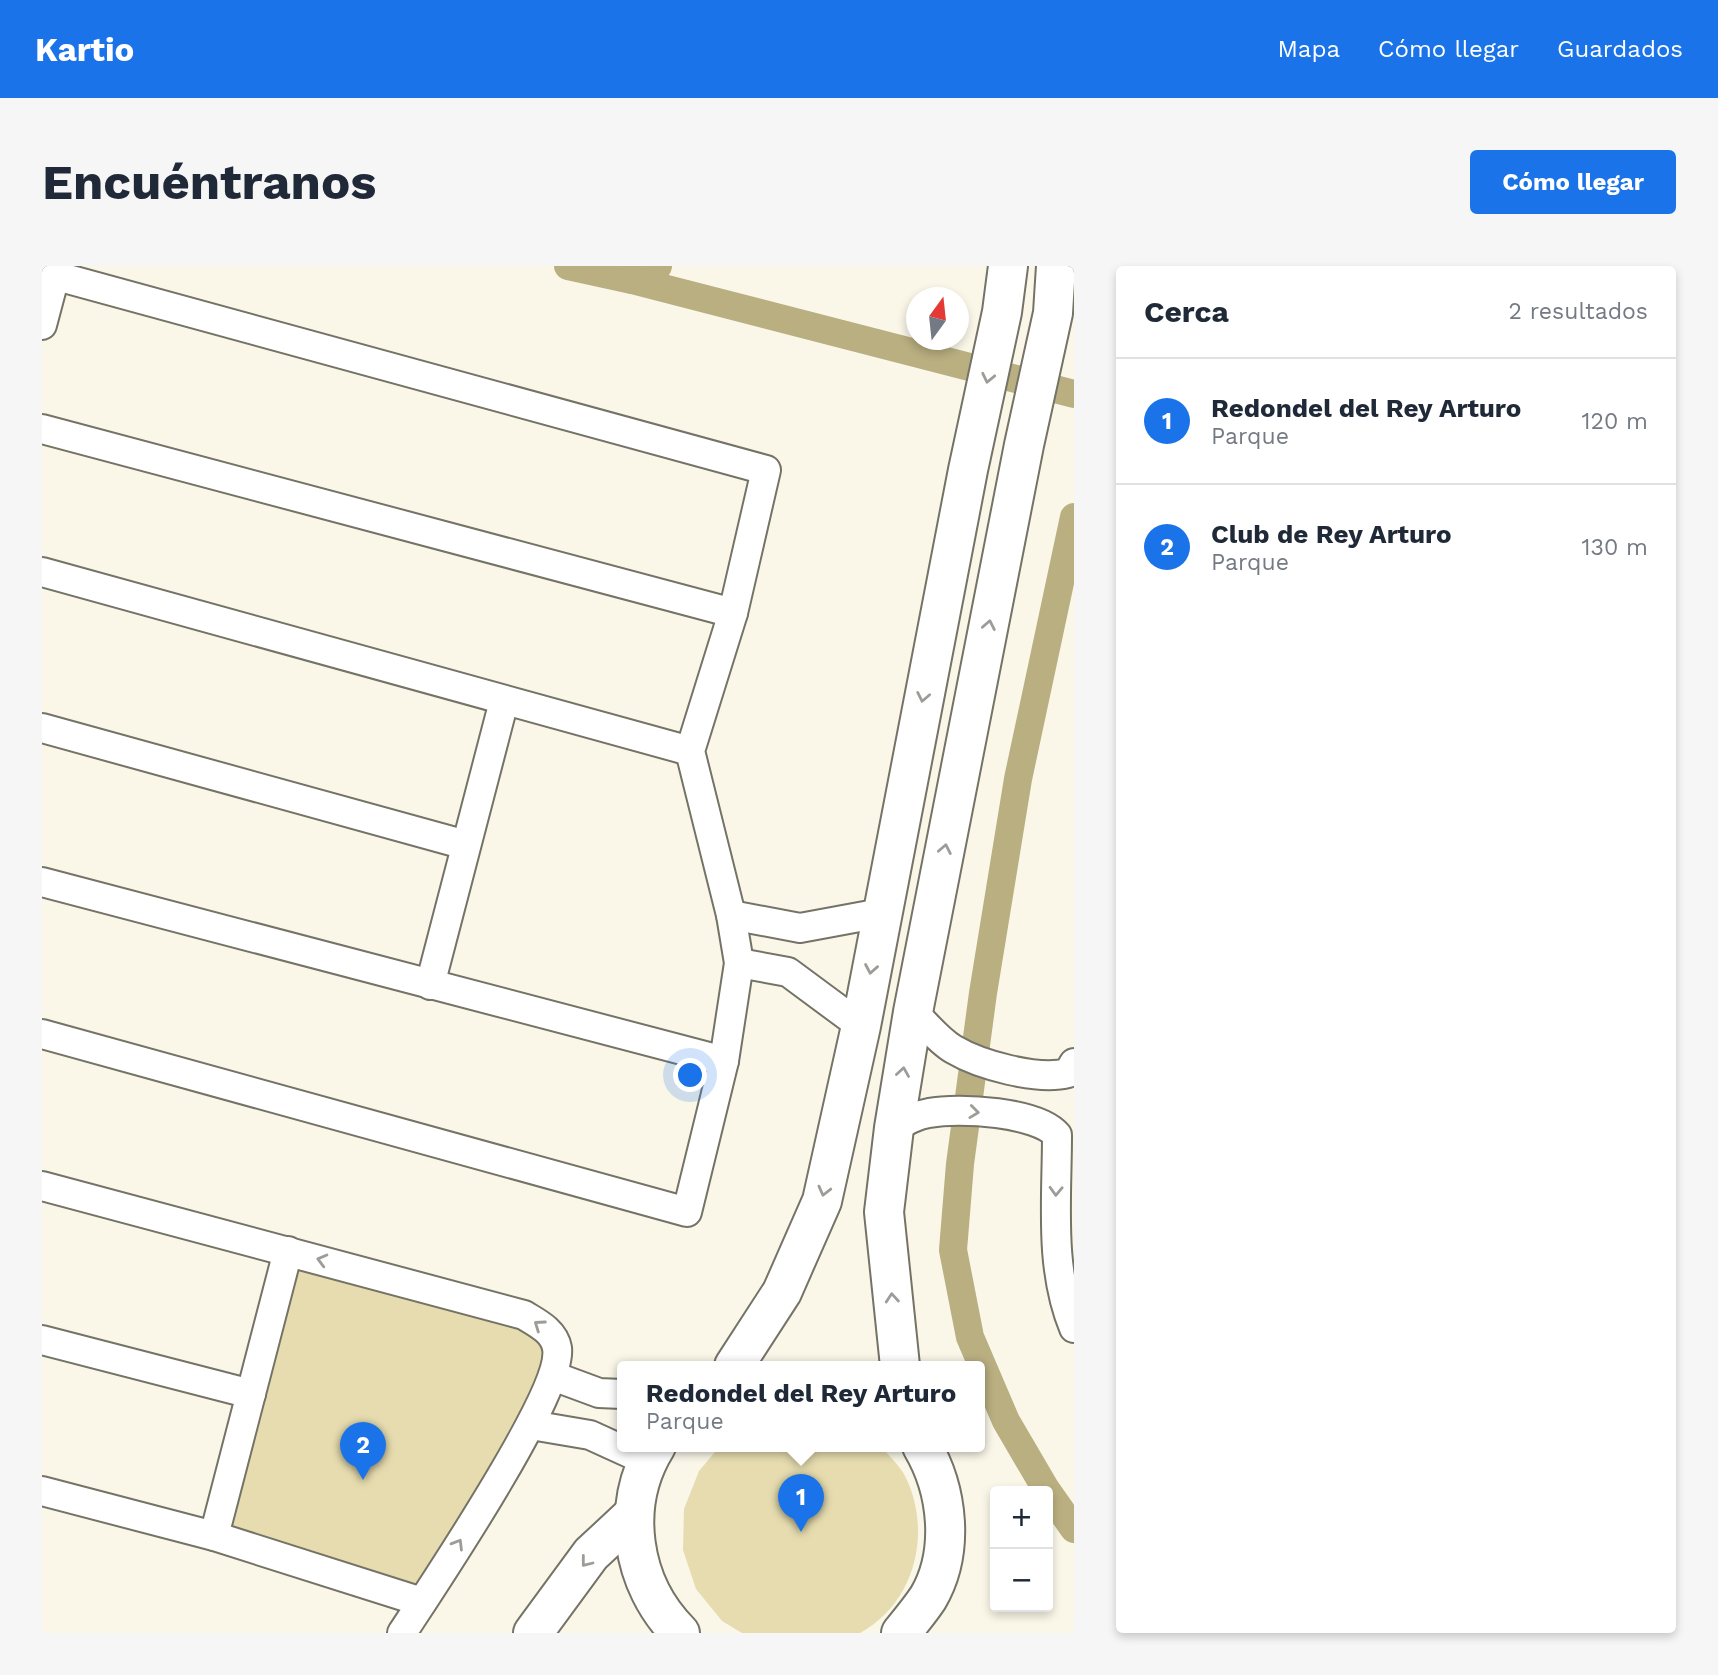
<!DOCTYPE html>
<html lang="es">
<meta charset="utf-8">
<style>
:root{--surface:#fff;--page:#f6f6f7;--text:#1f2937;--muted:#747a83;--line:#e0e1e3;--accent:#1a73e8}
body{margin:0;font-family:"Work Sans",sans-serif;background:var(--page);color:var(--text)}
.controls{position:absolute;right:21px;bottom:21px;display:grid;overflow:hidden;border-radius:7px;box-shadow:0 4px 10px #0003}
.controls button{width:63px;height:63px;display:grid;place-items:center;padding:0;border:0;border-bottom:2px solid var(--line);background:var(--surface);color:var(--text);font:35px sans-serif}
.compass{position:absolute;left:864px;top:21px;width:63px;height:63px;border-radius:50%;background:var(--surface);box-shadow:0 4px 10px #0003;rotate:15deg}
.you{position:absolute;left:649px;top:810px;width:24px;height:24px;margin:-18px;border:5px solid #fff;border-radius:50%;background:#1a73e8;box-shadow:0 0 0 10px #1a73e833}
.badge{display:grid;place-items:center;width:46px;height:46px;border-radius:50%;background:var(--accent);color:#fff;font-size:23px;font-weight:700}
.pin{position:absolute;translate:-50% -58px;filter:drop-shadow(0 2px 4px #0008)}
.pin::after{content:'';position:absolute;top:37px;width:24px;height:21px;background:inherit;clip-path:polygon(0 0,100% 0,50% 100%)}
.popup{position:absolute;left:575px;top:1095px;width:368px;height:91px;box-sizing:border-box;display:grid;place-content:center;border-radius:7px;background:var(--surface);filter:drop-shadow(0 2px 5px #0005);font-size:23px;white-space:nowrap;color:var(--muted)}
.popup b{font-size:26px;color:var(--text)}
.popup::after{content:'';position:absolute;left:50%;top:100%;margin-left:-14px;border:14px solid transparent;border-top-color:var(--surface)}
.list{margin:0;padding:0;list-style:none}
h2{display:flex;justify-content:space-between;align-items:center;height:91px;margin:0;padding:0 28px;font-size:30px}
h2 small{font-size:23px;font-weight:400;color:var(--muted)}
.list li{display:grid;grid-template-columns:46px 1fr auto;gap:21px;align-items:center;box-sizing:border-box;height:126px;padding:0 28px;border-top:2px solid var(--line)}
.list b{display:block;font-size:26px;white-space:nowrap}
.list p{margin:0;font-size:23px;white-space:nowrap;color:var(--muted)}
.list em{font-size:23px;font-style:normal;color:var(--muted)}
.map{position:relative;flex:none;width:1032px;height:1367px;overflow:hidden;border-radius:7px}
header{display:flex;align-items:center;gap:42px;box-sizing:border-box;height:98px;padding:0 35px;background:var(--accent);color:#fff}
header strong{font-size:33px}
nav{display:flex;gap:38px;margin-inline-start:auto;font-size:24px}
.intro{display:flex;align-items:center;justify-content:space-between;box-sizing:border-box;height:168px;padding:0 42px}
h1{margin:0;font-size:49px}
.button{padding:18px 32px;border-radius:7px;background:var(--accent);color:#fff;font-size:24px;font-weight:700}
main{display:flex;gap:42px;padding:0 42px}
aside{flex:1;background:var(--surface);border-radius:7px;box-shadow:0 4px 10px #0003}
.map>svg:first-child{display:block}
</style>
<header>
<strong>Kartio</strong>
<nav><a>Mapa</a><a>Cómo llegar</a><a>Guardados</a></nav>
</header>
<div class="intro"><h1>Encuéntranos</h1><a class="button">Cómo llegar</a></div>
<main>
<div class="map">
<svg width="1032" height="1367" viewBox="0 0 1032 1367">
<rect width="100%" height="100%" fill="#faf7e9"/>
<g fill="#e6dcaf">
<path d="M 246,985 L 482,1049 L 515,1081 L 380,1336 L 172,1270 Z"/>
<path d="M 678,1180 L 839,1180 C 847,1190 858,1200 863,1210 C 891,1266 873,1337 818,1367 L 700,1367 L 680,1355 L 654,1323 L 641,1284 L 642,1243 L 657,1205 Z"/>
</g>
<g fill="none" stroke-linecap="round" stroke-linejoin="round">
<g stroke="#b9af81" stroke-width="28">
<path d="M 526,0 L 590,14 L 616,0"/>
<path d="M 590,14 L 1032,128"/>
<path d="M 1005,1225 L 964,1155 L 928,1071 L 911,984 L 918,898 L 941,727 L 976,513 L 1032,251"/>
<path d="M 1006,1226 L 1032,1263"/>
</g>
<g stroke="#757366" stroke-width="32">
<g id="street">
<path d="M 0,6 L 724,204 L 691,347 L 648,485 L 689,649 L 697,697 L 682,795 L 645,946 L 0,768"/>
<path d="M 0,59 L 13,10"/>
<path d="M 0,163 L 691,347"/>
<path d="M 0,306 L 648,485"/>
<path d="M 0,462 L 424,579"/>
<path d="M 0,616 L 682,795"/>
<path d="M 689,649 L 758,662 L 839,647"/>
<path d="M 697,697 L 746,706 L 819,760"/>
<path d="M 388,719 L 462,435"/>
<path d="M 871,746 C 884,758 896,774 911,783 C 938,799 996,815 1026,807 L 1032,797"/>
<path d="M 852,862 C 864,855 874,849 887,847 C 917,841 996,846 1015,869 C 1015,934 1007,1002 1032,1062"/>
<path d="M 0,920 L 482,1049 C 495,1057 512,1065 515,1082 C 522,1125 390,1321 360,1367"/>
<path d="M 246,985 L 172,1270 L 380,1336"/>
<path d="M 0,1074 L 209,1128"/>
<path d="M 511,1110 L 557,1127 L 580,1128"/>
<path d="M 489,1159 L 548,1169 L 605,1195"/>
<path d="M 0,1225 L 172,1270"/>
</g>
</g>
<g stroke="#757366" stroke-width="42">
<g id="secondary">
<path d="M 692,1100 L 740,1026 L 780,935 L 819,760 L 926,204 L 960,46 L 966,0"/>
<path d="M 858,1100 L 842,946 L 852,862 L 871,746 L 982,179 L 1011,47 L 1014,0"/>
<path d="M 614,1180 C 577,1240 589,1318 638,1367"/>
<path d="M 491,1367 L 549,1288 L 592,1248"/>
<path d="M 859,1367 C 868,1356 878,1344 886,1332 C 913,1286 906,1224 880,1180"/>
</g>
</g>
<use href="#street" stroke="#fff" stroke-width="28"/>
<use href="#secondary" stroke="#fff" stroke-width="38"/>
</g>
<defs><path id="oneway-chevron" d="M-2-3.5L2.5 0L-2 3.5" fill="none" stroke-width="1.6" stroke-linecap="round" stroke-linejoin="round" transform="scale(1.75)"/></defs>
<g stroke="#9c9c98">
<use href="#oneway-chevron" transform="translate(946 112) rotate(102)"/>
<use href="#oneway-chevron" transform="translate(947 359) rotate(-79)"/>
<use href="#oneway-chevron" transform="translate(881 431) rotate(101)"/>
<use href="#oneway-chevron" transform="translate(903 583) rotate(-79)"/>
<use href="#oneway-chevron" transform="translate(829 703) rotate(100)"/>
<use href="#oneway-chevron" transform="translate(861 806) rotate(-81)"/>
<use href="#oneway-chevron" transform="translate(932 846) rotate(7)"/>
<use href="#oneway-chevron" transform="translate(782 925) rotate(104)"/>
<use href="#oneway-chevron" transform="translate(1014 925) rotate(92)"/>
<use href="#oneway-chevron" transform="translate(280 994) rotate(-165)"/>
<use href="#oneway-chevron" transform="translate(850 1032) rotate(-95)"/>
<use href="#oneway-chevron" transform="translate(497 1059) rotate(-145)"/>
<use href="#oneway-chevron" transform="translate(416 1278) rotate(-59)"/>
<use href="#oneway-chevron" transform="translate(544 1296) rotate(128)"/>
</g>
</svg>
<div class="controls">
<button>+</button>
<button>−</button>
</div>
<svg class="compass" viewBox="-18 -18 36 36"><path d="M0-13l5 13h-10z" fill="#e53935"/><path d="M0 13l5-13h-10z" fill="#747a83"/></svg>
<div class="you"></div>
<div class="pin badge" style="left:759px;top:1266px">1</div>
<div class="popup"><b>Redondel del Rey Arturo</b>Parque</div>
<div class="pin badge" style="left:321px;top:1214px">2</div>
</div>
<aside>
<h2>Cerca<small>2 resultados</small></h2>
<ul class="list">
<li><span class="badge">1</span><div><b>Redondel del Rey Arturo</b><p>Parque</p></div><em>120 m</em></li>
<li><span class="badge">2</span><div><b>Club de Rey Arturo</b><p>Parque</p></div><em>130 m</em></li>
</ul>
</aside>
</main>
